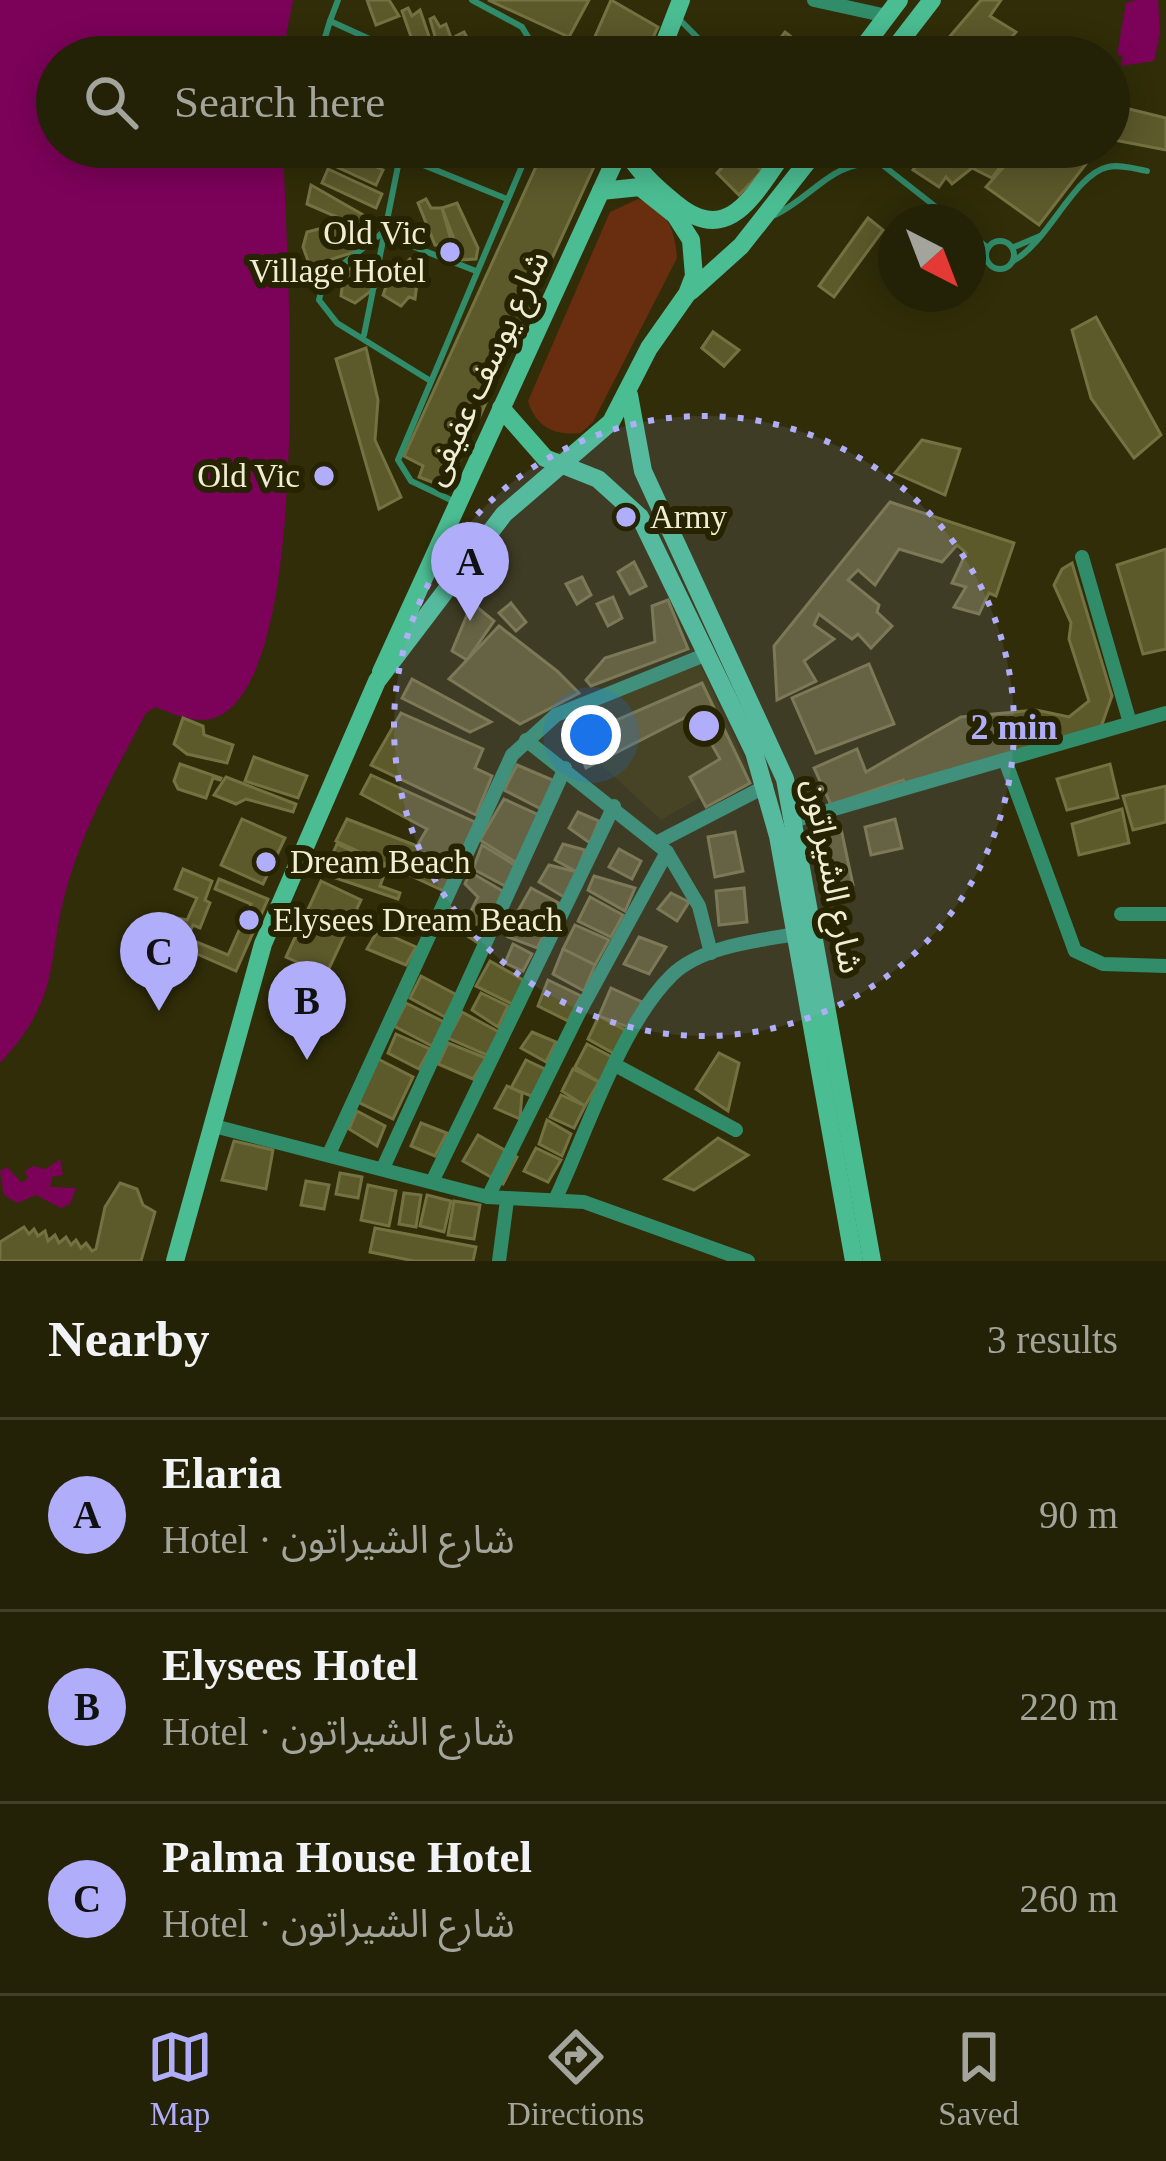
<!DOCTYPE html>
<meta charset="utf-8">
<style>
:root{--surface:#242206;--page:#302f14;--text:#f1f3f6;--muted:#a3a49b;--line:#413f28;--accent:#b0aefa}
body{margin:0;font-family:"Times New Roman","Noto Sans Arabic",serif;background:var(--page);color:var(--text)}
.compass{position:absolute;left:878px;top:204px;width:108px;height:108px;border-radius:50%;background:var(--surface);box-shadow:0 6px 30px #0003;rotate:138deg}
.you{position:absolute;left:591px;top:735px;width:42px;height:42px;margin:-30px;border:9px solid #fff;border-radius:50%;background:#1a73e8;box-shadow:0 0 0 18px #1a73e833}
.badge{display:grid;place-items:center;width:78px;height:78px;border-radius:50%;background:var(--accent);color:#111;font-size:39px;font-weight:700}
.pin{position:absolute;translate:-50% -99px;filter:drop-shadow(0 3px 6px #0008)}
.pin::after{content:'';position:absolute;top:63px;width:42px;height:36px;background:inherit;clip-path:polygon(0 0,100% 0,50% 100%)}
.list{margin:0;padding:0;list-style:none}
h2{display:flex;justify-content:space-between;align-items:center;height:156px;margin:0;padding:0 48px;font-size:51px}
h2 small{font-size:39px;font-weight:400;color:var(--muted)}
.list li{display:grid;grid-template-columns:78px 1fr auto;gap:36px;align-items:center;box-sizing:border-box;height:192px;padding:0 48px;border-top:3px solid var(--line)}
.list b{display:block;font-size:45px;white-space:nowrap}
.list p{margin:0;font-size:39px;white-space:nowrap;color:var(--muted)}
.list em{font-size:39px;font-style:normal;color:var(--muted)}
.icon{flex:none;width:66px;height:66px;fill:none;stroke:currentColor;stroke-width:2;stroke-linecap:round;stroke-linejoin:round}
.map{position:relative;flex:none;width:1166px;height:1261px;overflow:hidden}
.search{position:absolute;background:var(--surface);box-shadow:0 6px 30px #0003;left:36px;right:36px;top:36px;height:132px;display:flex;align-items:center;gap:30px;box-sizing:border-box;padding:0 42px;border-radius:66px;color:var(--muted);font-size:45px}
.sheet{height:732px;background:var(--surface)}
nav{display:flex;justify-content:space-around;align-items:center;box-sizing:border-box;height:168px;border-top:3px solid var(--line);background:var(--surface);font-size:33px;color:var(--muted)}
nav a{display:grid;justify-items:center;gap:6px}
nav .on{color:var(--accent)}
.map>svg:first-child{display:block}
</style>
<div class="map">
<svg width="1166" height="1261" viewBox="0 0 1166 1261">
<rect width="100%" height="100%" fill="#302d08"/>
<path fill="#393609" d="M 699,662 L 748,769 L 661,820 L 576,741 L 569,718 Z"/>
<path fill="#682e0f" d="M 638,199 C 667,208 675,230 677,258 L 593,422 L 581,433 C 554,436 536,427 528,401 L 610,212 Z"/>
<g fill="#7c0259">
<path d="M 0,0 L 293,0 L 282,57 L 57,57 L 57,147 L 283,147 C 286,246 317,674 217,717 C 197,725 175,715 156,707 L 146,713 C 117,768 86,822 68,883 C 45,961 64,994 0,1063 Z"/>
<path d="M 1137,0 L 1158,0 L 1160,33 L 1154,61 L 1121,66 L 1123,56 L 1117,55 L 1126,3 Z"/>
<path d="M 60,1159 L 63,1175 L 52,1177 L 50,1187 L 76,1188 L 70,1204 L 61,1208 L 36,1195 L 17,1203 L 4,1195 L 0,1171 L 7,1167 L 22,1183 L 28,1178 L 25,1171 L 33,1166 L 46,1169 Z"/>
</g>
<g fill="#5c592b" stroke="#757242" stroke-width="3">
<path d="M 367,0 L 389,0 L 399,16 L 376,25 Z"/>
<path d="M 488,0 L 589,0 L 569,37 Z"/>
<path d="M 611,0 L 658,27 L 644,57 L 586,57 Z"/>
<path d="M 981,0 L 1001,0 L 990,16 L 1016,32 L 1001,49 L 1009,57 L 948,57 L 952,52 L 945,42 Z"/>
<path d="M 408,8 L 412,16 L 420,10 L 436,57 L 417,54 L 402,11 Z"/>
<path d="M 434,17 L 440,27 L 446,24 L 458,57 L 441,57 L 430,19 Z"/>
<path d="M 464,32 L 469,41 L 475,39 L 482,57 L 463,57 L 456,36 Z"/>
<path d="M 785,32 L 817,57 L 766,57 Z"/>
<path d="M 1109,104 L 1166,118 L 1166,150 L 1109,139 Z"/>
<path d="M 333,147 L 383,170 L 376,185 L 326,162 Z"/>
<path d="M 545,147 L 603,147 L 452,477 L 444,474 L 440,485 L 419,477 L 423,466 L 404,456 Z"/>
<path d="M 739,147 L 781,147 L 761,168 Z"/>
<path d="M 931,147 L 993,147 L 1007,158 L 992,178 L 972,168 L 952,184 L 946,177 L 939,187 L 913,170 Z"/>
<path d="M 1021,147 L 1089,147 L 1095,152 L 1039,225 L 986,187 Z"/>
<path d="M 739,149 L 762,171 L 739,195 L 717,173 Z"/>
<path d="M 328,169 L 382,194 L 376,208 L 322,183 Z"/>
<path d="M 311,185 L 374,221 L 369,231 L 307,204 Z"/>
<path d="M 426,199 L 431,208 L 442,208 L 453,247 L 435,245 L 418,203 Z"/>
<path d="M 457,203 L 478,248 L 476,259 L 462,260 L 442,208 Z"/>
<path d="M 868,218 L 883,230 L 834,297 L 819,286 Z"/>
<path d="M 342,223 L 368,236 L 361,250 L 310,266 L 303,247 L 307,232 Z"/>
<path d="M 367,257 L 379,273 L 372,279 L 376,287 L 355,303 L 341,296 L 344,273 Z"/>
<path d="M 410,259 L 426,276 L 417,283 L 415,299 L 409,297 L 401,306 L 383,295 L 394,265 L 403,266 Z"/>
<path d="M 1096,317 L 1161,435 L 1134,458 L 1091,398 L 1072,330 Z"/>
<path d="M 713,332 L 734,349 L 724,366 L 702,348 Z"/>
<path d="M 713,332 L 739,350 L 724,366 L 702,348 Z"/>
<path d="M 366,348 L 378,400 L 375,440 L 401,497 L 379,509 L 336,359 Z"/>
<path d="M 922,440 L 960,449 L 945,495 L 895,473 Z"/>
<path d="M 890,502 L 1014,543 L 996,596 L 989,593 L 979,614 L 954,607 L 966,587 L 952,583 L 966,553 L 957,545 L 942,562 L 899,549 L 875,585 L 858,570 L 848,580 L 879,605 L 877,612 L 892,626 L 871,648 L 858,634 L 852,639 L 819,614 L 814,625 L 834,639 L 804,661 L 816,681 L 777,700 L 774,646 Z"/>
<path d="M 1166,549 L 1166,649 L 1143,654 L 1117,565 Z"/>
<path d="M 634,562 L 646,586 L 630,594 L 618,572 Z"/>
<path d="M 1072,563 L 1112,696 L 1101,727 L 906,785 L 903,780 L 831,805 L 814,768 L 857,749 L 866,772 L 961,717 L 1036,710 L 1069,717 L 1089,701 L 1069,639 L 1071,623 L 1054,585 L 1062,569 Z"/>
<path d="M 582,577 L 591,595 L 577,604 L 566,584 Z"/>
<path d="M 613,597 L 622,618 L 608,626 L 597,604 Z"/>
<path d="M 668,600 L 688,649 L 591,686 L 586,680 L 605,658 L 655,642 L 652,606 Z"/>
<path d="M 472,603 L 494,621 L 467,660 L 452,651 Z"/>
<path d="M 511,603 L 526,622 L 516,631 L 499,613 Z"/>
<path d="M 499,626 L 557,671 L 579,693 L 520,724 L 449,679 Z"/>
<path d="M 869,664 L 894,724 L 816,753 L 792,698 Z"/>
<path d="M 412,679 L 491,722 L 470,732 L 402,698 Z"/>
<path d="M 702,683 L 750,783 L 706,807 L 690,777 L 720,759 L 694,713 L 586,768 L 575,738 Z"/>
<path d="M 401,713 L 483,749 L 475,768 L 492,776 L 476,815 L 371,765 Z"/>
<path d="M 183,718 L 203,726 L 204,735 L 233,745 L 227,763 L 187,754 L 174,744 Z"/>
<path d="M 254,757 L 307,776 L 298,798 L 245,781 Z"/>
<path d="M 180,764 L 221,778 L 220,780 L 213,778 L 206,798 L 178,789 L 174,781 Z"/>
<path d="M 1110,764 L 1118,798 L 1067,810 L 1057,779 Z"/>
<path d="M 517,765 L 555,781 L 543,810 L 504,790 Z"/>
<path d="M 371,775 L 477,823 L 444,891 L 336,841 L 347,819 L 417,846 L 427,829 L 361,794 Z"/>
<path d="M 226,777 L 296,804 L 293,812 L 246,799 L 236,804 L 214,795 Z"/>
<path d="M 1166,786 L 1166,822 L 1133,830 L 1123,796 Z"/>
<path d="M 504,799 L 541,816 L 517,863 L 480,840 Z"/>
<path d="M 1122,809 L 1129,843 L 1079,855 L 1072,824 Z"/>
<path d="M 578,812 L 599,821 L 590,843 L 569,828 Z"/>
<path d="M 242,819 L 285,838 L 263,884 L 221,865 Z"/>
<path d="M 895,819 L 902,848 L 871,855 L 865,827 Z"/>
<path d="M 840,824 L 853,885 L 833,890 L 820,828 Z"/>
<path d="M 735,832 L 743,871 L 715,877 L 708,837 Z"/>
<path d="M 337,844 L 387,867 L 380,886 L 400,893 L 398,899 L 324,874 Z"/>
<path d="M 563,844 L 585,850 L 577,872 L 555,860 Z"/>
<path d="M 482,845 L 518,867 L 507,887 L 473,869 Z"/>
<path d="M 619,849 L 641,861 L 632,879 L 609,867 Z"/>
<path d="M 549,865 L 577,872 L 564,897 L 539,882 Z"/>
<path d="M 183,869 L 212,881 L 205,900 L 210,903 L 200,928 L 193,925 L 184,943 L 173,943 L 161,930 L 151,930 L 158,914 L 187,920 L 197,898 L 175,889 Z"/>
<path d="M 470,872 L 506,893 L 480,944 L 444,921 L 450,907 L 468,917 L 478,897 L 465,884 Z"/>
<path d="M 594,876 L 635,888 L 625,911 L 588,890 Z"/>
<path d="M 219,879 L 268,899 L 236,971 L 188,950 L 192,940 L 228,955 L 251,904 L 215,889 Z"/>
<path d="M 321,881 L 361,900 L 326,975 L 286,957 Z"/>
<path d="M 531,888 L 559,903 L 549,922 L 518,911 Z"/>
<path d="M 744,888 L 747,922 L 719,925 L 716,891 Z"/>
<path d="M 671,893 L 689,902 L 677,921 L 658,909 Z"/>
<path d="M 590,897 L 623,915 L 611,937 L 578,921 Z"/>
<path d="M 391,905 L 428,923 L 424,935 L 389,926 Z"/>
<path d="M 518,916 L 547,929 L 537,948 L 508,937 Z"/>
<path d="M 575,925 L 609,940 L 595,965 L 563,949 Z"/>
<path d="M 378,930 L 416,947 L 406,965 L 367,949 Z"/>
<path d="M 639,937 L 666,947 L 649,974 L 624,964 Z"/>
<path d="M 513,944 L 532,954 L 523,971 L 505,963 Z"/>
<path d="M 563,949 L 595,965 L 584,991 L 553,974 Z"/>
<path d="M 490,961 L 525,981 L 516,1006 L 476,986 Z"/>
<path d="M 421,976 L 457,995 L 445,1017 L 410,998 Z"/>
<path d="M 548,980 L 581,996 L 568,1021 L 538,1006 Z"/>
<path d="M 611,988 L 642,1002 L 630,1028 L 599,1016 Z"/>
<path d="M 481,993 L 508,1006 L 498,1027 L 472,1010 Z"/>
<path d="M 406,1003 L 444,1022 L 432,1046 L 394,1026 Z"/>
<path d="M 462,1012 L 499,1032 L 487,1055 L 448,1038 Z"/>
<path d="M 599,1016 L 625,1030 L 615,1054 L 588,1039 Z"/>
<path d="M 532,1032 L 556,1042 L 546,1062 L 521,1048 Z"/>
<path d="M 396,1034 L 430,1049 L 419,1069 L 388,1053 Z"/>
<path d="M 448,1043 L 486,1058 L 473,1079 L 438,1064 Z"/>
<path d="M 587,1044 L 614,1058 L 599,1082 L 575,1067 Z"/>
<path d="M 719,1053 L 739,1063 L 728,1111 L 696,1089 Z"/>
<path d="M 378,1059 L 413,1077 L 393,1119 L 358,1102 Z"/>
<path d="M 526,1060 L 551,1072 L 539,1099 L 511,1088 Z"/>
<path d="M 573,1069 L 599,1082 L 585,1106 L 562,1091 Z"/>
<path d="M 507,1086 L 522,1093 L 520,1119 L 495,1108 Z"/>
<path d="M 561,1095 L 585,1106 L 574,1128 L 550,1117 Z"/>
<path d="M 357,1111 L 385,1126 L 377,1146 L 349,1129 Z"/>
<path d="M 547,1120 L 571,1134 L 562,1156 L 539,1144 Z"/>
<path d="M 421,1123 L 447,1133 L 435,1156 L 411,1146 Z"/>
<path d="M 478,1135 L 517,1157 L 503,1184 L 463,1161 Z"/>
<path d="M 718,1138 L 748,1155 L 694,1190 L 665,1179 Z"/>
<path d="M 234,1141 L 273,1150 L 266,1189 L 222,1180 Z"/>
<path d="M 536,1148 L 561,1160 L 548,1182 L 524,1171 Z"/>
<path d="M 340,1173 L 362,1177 L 358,1198 L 336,1194 Z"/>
<path d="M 306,1181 L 329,1185 L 324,1209 L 301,1205 Z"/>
<path d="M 120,1183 L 137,1189 L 143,1205 L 155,1212 L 141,1261 L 0,1261 L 0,1242 L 24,1227 L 29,1234 L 34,1229 L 38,1236 L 45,1231 L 48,1241 L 55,1235 L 59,1243 L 66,1237 L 71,1245 L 76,1240 L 81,1248 L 86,1243 L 92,1251 L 96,1249 L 105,1207 Z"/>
<path d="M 368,1185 L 396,1191 L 389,1226 L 361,1220 Z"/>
<path d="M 404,1193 L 421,1195 L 416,1227 L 399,1224 Z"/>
<path d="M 427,1195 L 451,1201 L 444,1232 L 420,1226 Z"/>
<path d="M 454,1201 L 480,1205 L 474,1239 L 448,1235 Z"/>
<path d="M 375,1228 L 476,1247 L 473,1261 L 414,1261 L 370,1252 Z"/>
</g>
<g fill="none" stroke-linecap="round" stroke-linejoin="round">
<g stroke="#318c6a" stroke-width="6">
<path d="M 472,0 L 522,27 L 540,57"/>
<path d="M 676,16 L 697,37 L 696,57"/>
<path d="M 330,21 L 338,0"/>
<path d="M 319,57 L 330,21 L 409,57"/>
<path d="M 379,147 L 507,199"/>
<path d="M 873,147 L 880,163 L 955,222"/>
<path d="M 775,215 C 817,194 830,161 880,163"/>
<path d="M 968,232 L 988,248"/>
<path d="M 381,234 L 324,279 L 319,300 L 337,323 L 429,380"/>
<path d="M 381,234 L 476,271"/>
<circle cx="1000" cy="255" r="14"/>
<path d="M 1014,247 L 1040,236"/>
<path d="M 1013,261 C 1048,243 1074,174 1108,167 C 1120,164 1135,169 1147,171"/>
<path d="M 364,335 L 400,156"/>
<path d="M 453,501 L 411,481 L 398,460 L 530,147"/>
</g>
<g stroke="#318c6a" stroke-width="14">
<path d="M 814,0 L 887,16"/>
<path d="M 1082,557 L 1130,723"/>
<path d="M 526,740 L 667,852 L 699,906 L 711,953"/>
<path d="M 1005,760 L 1075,951 L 1103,964 L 1166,966"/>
<path d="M 796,820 L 1166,713"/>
<path d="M 658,842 L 766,786"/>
<path d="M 1121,914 L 1166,914"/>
<path d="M 617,1066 L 736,1130"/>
<path d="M 214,1126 L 488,1197 L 584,1202 L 748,1261"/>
<path d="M 329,1154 L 512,755 L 556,715 L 707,654"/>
<path d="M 383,1168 L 565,768"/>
<path d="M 432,1182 L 614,806"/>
<path d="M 488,1197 L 579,1013 L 667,852"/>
<path d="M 555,1200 C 586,1134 620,1026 672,975 C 702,946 757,941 796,934"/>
<path d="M 499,1261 L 507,1200"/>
</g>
<g stroke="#4bbd92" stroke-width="18">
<path d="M 659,57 L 681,0"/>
<path d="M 856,57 L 899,0"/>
<path d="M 888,57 L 932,0"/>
<path d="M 624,147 C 637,170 654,186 675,203 C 731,250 756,189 788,147"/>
<path d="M 691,291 L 741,246 L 819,147"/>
<path d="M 629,395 L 643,471 L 785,779 L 872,1261"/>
<path d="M 501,408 L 545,458 L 598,479 L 640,517 L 754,752 L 778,836 L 854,1261"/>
<path d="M 381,672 L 621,147"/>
<path d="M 175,1261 L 263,944 L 377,681 L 504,514 L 611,422 L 649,348 L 687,294 L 694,276 L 691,240 L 675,215 L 640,187 L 601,191"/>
</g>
</g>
<circle cx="704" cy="726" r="310" fill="#b0aefa" fill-opacity=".12"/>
<circle fill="none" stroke="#b0aefa" stroke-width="6" stroke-dasharray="6 12" cx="704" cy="726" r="310"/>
<g fill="#b0aefa" stroke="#262300" stroke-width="4.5">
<circle cx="450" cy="252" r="12"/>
<circle cx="324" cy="476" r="12"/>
<circle cx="626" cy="517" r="12"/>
<circle cx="266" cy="862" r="12"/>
<circle cx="249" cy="920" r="12"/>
</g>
<g text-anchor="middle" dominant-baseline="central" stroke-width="12" stroke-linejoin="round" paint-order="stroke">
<g font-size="33" fill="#efeed4" stroke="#262300" text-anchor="start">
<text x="426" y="233" text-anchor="end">Old Vic<tspan x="426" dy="38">Village Hotel</tspan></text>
<text x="300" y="476" text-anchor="end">Old Vic</text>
<text x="650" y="517">Army</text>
<text x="290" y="862">Dream Beach</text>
<text x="273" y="920">Elysees Dream Beach</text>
</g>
<g font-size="33" fill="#efeed4" stroke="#262300">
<text transform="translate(486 368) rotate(-65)">شارع يوسف عفيفى</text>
<text transform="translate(833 876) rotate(79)">شارع الشيراتون</text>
</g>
</g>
<circle cx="704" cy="726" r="18" fill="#b0aefa" stroke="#262300" stroke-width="6"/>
<g font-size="36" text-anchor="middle" font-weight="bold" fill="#b0aefa" stroke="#262300" stroke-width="12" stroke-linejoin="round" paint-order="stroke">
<text x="1014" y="739">2 min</text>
</g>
</svg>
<svg class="compass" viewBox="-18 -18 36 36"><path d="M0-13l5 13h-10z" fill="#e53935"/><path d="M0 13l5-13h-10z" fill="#a3a49b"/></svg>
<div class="you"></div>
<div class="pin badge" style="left:470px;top:621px">A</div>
<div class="pin badge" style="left:307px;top:1060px">B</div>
<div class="pin badge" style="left:159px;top:1011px">C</div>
<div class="search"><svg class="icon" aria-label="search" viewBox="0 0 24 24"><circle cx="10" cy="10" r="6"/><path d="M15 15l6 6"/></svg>Search here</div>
</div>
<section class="sheet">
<h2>Nearby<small>3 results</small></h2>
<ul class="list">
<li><span class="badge">A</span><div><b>Elaria</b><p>Hotel · شارع الشيراتون</p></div><em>90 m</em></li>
<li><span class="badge">B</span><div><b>Elysees Hotel</b><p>Hotel · شارع الشيراتون</p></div><em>220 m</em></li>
<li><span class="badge">C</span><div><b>Palma House Hotel</b><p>Hotel · شارع الشيراتون</p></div><em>260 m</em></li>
</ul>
</section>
<nav>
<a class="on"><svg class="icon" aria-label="map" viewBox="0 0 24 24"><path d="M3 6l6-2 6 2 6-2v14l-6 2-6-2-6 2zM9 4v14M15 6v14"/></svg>Map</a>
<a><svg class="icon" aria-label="directions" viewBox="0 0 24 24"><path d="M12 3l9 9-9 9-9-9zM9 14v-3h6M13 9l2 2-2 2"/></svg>Directions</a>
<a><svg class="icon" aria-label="saved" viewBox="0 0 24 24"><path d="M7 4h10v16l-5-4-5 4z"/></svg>Saved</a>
</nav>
